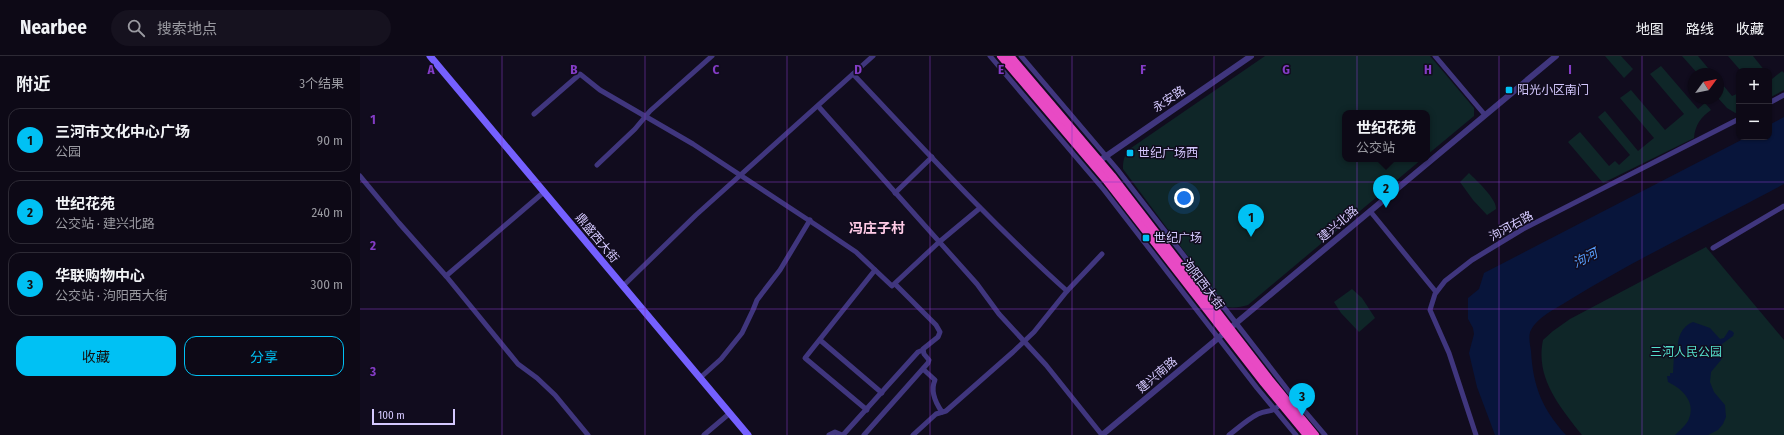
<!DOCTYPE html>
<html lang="zh">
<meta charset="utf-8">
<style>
:root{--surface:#0d0916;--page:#16121f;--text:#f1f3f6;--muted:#9a9aa1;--line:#2d2a35;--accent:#00c1f4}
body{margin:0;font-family:"Fira Sans Condensed","Noto Sans SC",sans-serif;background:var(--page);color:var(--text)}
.controls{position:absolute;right:12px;top:12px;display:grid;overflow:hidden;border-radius:8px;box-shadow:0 1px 3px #0004}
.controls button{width:36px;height:36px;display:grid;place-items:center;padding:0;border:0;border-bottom:1px solid var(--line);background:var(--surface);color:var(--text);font:20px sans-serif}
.compass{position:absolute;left:1328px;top:12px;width:36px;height:36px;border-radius:50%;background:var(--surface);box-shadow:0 1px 3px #0004;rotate:57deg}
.scale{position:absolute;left:12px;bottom:10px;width:83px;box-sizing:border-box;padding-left:4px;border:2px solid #d5c9ff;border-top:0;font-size:11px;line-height:14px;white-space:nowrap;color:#d5c9ff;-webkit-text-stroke:3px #110c1e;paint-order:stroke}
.you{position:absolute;left:824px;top:142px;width:14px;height:14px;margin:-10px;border:3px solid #fff;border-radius:50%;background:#1a73e8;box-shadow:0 0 0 6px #1a73e833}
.badge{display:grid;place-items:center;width:26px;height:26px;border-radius:50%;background:var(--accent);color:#111;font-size:13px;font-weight:700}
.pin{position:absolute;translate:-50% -33px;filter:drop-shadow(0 1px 2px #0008)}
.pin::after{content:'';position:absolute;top:21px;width:14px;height:12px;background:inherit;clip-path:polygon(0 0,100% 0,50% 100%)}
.popup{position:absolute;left:982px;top:54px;width:88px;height:52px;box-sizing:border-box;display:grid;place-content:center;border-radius:8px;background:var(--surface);filter:drop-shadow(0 1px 3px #0005);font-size:13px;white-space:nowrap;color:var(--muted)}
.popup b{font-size:15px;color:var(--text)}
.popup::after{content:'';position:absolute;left:50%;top:100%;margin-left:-8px;border:8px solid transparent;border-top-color:var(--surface)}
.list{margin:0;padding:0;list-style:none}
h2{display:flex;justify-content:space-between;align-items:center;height:52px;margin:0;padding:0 16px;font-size:17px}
h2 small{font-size:13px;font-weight:400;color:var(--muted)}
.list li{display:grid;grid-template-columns:26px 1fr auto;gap:12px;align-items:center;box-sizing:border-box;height:64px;margin:0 8px 8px;padding:0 8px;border:1px solid var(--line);border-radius:12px}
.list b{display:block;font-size:15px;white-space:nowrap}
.list p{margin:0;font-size:13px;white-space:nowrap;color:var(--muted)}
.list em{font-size:13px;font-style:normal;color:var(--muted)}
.actions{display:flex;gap:8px;padding:12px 16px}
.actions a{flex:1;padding:9px 0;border:1px solid var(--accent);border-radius:12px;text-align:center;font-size:14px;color:var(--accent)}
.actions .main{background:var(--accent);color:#111}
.icon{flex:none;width:22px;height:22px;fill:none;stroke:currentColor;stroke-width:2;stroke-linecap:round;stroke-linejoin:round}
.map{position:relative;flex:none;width:1424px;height:379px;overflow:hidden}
header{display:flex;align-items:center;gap:24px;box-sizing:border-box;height:56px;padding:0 20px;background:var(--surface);border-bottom:1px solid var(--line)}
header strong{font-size:19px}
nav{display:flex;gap:22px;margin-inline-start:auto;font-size:14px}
.search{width:280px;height:36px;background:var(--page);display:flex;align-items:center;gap:10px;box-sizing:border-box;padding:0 14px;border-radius:22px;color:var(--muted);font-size:15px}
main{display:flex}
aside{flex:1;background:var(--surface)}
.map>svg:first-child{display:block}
</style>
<header>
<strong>Nearbee</strong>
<div class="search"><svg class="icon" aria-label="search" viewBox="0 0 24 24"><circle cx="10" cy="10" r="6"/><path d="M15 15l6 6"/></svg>搜索地点</div>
<nav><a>地图</a><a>路线</a><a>收藏</a></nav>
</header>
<main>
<aside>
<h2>附近<small>3个结果</small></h2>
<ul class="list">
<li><span class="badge">1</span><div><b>三河市文化中心广场</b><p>公园</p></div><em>90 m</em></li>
<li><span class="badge">2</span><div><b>世纪花苑</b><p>公交站 · 建兴北路</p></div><em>240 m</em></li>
<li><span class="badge">3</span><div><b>华联购物中心</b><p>公交站 · 泃阳西大街</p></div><em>300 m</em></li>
</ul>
<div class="actions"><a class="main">收藏</a><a>分享</a></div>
</aside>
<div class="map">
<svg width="1424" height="379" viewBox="0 0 1424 379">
<rect width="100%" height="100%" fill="#110c1e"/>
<g fill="#0f2628">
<path d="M 905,0 L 1070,0 L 1114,52 L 1114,60 L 1067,99 L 1067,57 L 985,57 L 985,103 L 1062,103 L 888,249 C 880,251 873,253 865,250 L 763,113 C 763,104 764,99 771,92 Z"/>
<path d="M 1245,0 L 1261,0 L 1273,13 L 1264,22 Z"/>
<path d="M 1322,0 L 1338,0 L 1353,18 L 1338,18 Z"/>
<path d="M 1368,0 L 1393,0 L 1405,15 L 1381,15 Z"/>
<path d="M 1301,10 L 1338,53 L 1345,47 L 1351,54 C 1341,61 1335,69 1334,82 L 1243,127 L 1208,86 L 1220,76 L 1249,110 L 1255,105 L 1259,109 L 1270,99 L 1238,61 L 1245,55 L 1278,95 L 1294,82 L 1260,42 L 1271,34 L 1305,74 L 1324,58 L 1290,18 Z"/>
<path d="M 1422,15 L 1424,17 L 1424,34 L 1409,42 L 1409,20 L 1412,23 Z"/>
<path d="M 1358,23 L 1372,40 L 1379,37 L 1379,57 L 1377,58 L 1367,52 L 1358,42 Z"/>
<path d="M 1109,117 C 1116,124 1137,143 1136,153 L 1127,159 L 1113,144 L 1100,126 Z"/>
<path d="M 1346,191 L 1424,284 L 1424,379 L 1222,379 C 1200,351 1175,322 1183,284 L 1193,275 L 1210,263 Z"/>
<path d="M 992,233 L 1002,242 L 1015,262 L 999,276 L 981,257 L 974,246 Z"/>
</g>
<g fill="#08153b">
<path d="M 1424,61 L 1424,128 C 1353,166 1280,201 1211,243 C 1199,251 1178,260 1171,274 C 1168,279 1170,289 1171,295 C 1173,330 1182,353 1206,379 L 1135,379 L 1117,331 L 1109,297 L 1114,278 L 1113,272 L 1108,263 L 1108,242 L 1119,233 L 1124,217 L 1387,81 L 1409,81 L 1409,69 Z"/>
<path d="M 1333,266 L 1350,272 L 1360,283 L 1364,282 L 1369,274 L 1372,275 L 1374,277 L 1373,280 L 1362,288 L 1361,304 L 1351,316 L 1350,326 L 1354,336 L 1365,349 L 1366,361 L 1363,368 L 1358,374 L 1348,379 L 1315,379 C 1319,375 1325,370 1328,365 C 1337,347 1323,333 1308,326 L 1307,320 L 1310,320 L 1310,317 L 1313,317 L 1314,298 L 1318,292 C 1317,282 1322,270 1333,266 Z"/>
</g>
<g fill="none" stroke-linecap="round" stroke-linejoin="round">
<g stroke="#40367e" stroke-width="5">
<path d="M 630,0 L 744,134 L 897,332 L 936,379"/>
<path d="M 661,0 L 757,113 L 937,346 L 965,379"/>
<path d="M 1075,0 L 1125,59"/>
<path d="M 493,18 C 563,92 632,168 707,235"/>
<path d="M 1409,47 L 1424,39"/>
<path d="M 458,50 L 617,228 L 639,258 L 686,309 L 742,379"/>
<path d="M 174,58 L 220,18 L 240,34 L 333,88 L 459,171 L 496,196 L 532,230 L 578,187 L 620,152"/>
<path d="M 237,109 L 275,73 L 290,55 L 352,0"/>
<path d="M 0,120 L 39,167 L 86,220 L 158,308 L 177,322 L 195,339 L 228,379"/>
<path d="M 535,137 L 572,101"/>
<path d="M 1010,155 L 1076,236"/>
<path d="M 1353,192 L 1424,150"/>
<path d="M 86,220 L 184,136"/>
<path d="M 263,230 L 336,159 L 513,0"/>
<path d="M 460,284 L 522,337"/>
<path d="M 563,313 L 575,324 C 570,335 575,346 582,356"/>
<path d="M 340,322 L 361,303 L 382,277 L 393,254 L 397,244 L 420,214 L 450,164"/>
<path d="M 507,354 L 445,302 L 515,214"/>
<path d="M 344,379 L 370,357"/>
<path d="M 469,379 L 475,376 L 482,379"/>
<path d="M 483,379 L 558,296 L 563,294"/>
<path d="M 504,379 L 568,307 L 569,304 L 564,298 L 563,293 L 578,281 L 580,276 L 576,269 L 535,228"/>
<path d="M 553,379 L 576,358 L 586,355 L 653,296 L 674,276 L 707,235 L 742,198"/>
<path d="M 869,379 C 878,372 888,363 898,358 C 909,353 910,358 921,348"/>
<path d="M 1116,379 L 1089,297 L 1070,254 L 1075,238 L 1085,225 L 1112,204 L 1163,173 L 1379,63"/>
</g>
<g stroke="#40367e" stroke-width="6">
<path d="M 739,105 L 891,0"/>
<path d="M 742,379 L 1196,0"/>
</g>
<path stroke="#7560ff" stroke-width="7" d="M 70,0 L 388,379"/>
<g stroke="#e84ac4" stroke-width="8">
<path d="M 641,0 L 747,125 L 904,327 L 947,379"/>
<path d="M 650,0 L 752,120 L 909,323 L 955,379"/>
</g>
</g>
<path fill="none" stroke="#843cc5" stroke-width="1" stroke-opacity="0.55" d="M 142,0 L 142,379M 285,0 L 285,379M 427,0 L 427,379M 570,0 L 570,379M 712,0 L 712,379M 854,0 L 854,379M 997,0 L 997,379M 1139,0 L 1139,379M 1282,0 L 1282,379M 0,126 L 1424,126M 0,253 L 1424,253"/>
<g fill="#00c1f4" stroke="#110c1e" stroke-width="1.5">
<rect x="1145" y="30" width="8" height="8" rx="2"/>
<rect x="766" y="93" width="8" height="8" rx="2"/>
<rect x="782" y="178" width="8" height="8" rx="2"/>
</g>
<g text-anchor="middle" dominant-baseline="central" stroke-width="3" stroke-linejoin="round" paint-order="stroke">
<g font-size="12" fill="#d5c9ff" stroke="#110c1e" text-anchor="start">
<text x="1157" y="34">阳光小区南门</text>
<text x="778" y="97">世纪广场西</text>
<text x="794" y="182">世纪广场</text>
</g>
<g font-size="12" fill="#d5c9ff" stroke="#110c1e">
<text transform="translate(809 43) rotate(-34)">永安路</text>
<text transform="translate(978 168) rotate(-40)">建兴北路</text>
<text transform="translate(1151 170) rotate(-29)">泃河右路</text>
<text transform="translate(237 182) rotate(50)">鼎盛西大街</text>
<text transform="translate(843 228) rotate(53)">泃阳西大街</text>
<text transform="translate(797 319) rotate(-40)">建兴南路</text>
</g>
<g font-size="12" fill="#54dfcc" stroke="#110c1e">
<text x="1326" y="296">三河人民公园</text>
</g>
<g font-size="13" font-style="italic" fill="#579fff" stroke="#110c1e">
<text transform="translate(1225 202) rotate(-27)">泃河</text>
</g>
<g font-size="14" font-weight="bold" fill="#ffcbe6" stroke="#110c1e">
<text x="517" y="172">冯庄子村</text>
</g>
</g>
<g font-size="13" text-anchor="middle" font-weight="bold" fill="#843cc5" stroke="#110c1e" stroke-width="3" stroke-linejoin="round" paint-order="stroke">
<text x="71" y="18">A</text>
<text x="214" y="18">B</text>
<text x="356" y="18">C</text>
<text x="498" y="18">D</text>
<text x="641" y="18">E</text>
<text x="783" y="18">F</text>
<text x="926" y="18">G</text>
<text x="1068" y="18">H</text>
<text x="1210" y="18">I</text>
<text x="13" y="68">1</text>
<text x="13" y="194">2</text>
<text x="13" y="320">3</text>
</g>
</svg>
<div class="controls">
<button>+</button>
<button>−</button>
</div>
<svg class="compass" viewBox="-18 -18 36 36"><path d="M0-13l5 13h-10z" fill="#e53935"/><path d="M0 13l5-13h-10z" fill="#9a9aa1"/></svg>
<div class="scale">100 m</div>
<div class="you"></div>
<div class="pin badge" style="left:891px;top:181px">1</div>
<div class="pin badge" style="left:1026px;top:152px">2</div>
<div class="popup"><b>世纪花苑</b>公交站</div>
<div class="pin badge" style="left:942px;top:360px">3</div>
</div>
</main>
